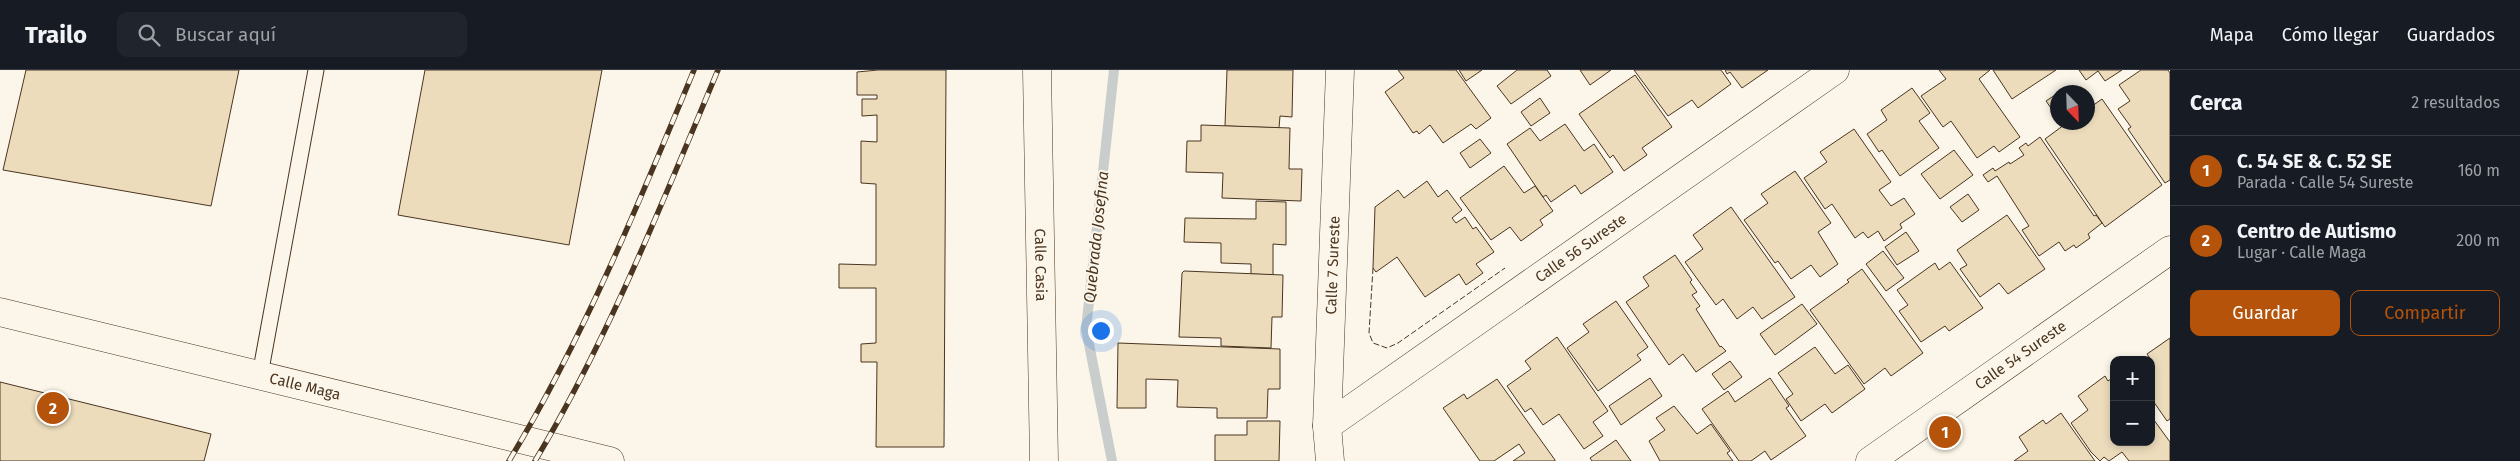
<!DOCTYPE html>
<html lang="es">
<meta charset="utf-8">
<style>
:root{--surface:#171b24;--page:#20242c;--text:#f1f3f6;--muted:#9ea1a6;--line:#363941;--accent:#b45309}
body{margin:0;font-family:"Fira Sans",sans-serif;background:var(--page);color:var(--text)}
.controls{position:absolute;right:15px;bottom:15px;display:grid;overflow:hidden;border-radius:10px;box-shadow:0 2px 8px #0003}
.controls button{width:45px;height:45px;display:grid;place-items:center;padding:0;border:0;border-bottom:1px solid var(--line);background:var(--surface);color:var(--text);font:25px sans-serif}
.compass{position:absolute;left:2050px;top:15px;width:45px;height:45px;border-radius:50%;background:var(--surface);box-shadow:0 2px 8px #0003;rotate:157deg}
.you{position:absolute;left:1100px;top:260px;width:18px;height:18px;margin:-12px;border:4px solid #fff;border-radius:50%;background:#1a73e8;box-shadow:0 0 0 8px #1a73e833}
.badge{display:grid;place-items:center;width:32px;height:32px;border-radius:50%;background:var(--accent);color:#fff;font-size:16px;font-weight:700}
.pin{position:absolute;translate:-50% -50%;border:2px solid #fff;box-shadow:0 1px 5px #0006}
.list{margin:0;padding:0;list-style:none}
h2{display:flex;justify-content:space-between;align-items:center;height:65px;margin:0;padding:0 20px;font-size:21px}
h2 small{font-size:16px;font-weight:400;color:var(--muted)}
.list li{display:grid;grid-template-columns:32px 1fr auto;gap:15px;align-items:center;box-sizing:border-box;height:70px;padding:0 20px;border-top:1px solid var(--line)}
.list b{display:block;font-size:19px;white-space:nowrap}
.list p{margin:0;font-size:16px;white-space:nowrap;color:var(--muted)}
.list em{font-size:16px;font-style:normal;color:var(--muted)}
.actions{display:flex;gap:10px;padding:15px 20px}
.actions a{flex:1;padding:11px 0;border:1px solid var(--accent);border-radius:10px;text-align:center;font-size:18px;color:var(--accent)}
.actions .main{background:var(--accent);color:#fff}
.icon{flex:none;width:28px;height:28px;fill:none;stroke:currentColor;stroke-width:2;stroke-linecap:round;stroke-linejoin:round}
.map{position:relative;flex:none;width:2170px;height:391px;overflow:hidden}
header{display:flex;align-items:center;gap:30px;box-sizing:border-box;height:70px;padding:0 25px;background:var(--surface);border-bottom:1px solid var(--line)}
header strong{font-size:24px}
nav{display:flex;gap:28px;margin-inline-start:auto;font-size:18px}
.search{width:350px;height:45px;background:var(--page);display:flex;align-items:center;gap:12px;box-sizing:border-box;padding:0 18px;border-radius:10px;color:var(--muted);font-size:19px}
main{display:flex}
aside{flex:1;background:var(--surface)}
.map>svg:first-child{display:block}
</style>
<header>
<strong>Trailo</strong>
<div class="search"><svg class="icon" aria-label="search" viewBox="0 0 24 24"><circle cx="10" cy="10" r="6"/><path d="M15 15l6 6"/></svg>Buscar aquí</div>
<nav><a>Mapa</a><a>Cómo llegar</a><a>Guardados</a></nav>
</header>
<main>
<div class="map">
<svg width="2170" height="391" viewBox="0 0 2170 391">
<rect width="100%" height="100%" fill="#fbf6e9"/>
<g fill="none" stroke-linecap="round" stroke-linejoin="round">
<path stroke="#c9cecd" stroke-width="10" d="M 1112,391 L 1086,259 L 1114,0"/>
</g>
<g fill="#ecdcbc" stroke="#4a3520">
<path d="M 26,0 L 239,0 L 211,136 L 3,100 Z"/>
<path d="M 425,0 L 602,0 L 569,175 L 398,145 Z"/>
<path d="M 878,0 L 946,0 L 944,377 L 876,377 L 877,292 L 861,292 L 861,274 L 876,273 L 876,218 L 839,218 L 839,194 L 876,195 L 876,114 L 861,113 L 861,71 L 877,72 L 877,45 L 862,46 L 862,29 L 877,29 L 877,25 L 857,25 L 857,2 Z"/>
<path d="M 1227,0 L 1293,0 L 1292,47 L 1280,46 L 1279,58 L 1225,56 Z"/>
<path d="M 1398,0 L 1456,0 L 1491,48 L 1476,59 L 1471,54 L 1443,73 L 1430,55 L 1419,64 L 1417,61 L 1413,63 L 1385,22 L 1404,8 Z"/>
<path d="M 1459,0 L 1482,0 L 1466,11 Z"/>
<path d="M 1517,0 L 1547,0 L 1551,6 L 1511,34 L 1497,16 Z"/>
<path d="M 1580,0 L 1611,0 L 1590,15 Z"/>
<path d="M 1634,0 L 1721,0 L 1731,14 L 1698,38 L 1692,30 L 1668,46 Z"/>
<path d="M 1725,0 L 1768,0 L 1742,18 L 1730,2 L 1727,4 Z"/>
<path d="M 1939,0 L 1990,0 L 1979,9 L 2020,67 L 1999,82 L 1994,76 L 1977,88 L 1951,51 L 1943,57 L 1921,26 L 1946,9 Z"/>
<path d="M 1993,0 L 2056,0 L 2012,29 Z"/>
<path d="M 2079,0 L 2122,0 L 2105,11 L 2098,1 L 2086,10 Z"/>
<path d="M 2141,0 L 2168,0 L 2170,3 L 2170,110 L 2165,113 L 2128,59 L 2131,57 L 2118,39 L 2130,31 L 2119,15 Z"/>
<path d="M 1635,5 L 1672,57 L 1642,78 L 1647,85 L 1624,101 L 1613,85 L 1610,88 L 1579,44 Z"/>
<path d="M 1912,18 L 1930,43 L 1919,51 L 1939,78 L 1900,106 L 1882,80 L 1879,82 L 1867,64 L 1887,50 L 1881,40 Z"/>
<path d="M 2058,23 L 2058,44 L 2056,45 L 2046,31 Z"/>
<path d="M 1540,28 L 1550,43 L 1531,56 L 1521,42 Z"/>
<path d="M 2102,29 L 2162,115 L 2105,157 L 2045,69 L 2068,52 L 2088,52 L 2088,39 Z"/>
<path d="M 1565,54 L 1584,81 L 1594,74 L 1613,102 L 1581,124 L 1575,115 L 1551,132 L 1546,125 L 1543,127 L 1507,74 L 1530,58 L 1540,71 Z"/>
<path d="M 1201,55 L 1290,58 L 1289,99 L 1302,99 L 1301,131 L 1222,128 L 1223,103 L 1186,102 L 1187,71 L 1201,71 Z"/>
<path d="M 1854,59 L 1891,112 L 1879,120 L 1891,136 L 1904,128 L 1915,144 L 1900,154 L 1902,158 L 1884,171 L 1878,161 L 1868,168 L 1863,162 L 1855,168 L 1832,134 L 1825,139 L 1804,108 L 1827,92 L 1820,82 Z"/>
<path d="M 2040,67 L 2094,146 L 2096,145 L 2102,153 L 2088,164 L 2090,168 L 2076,178 L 2074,175 L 2065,181 L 2059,172 L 2039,186 L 2022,160 L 2029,156 L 1997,106 L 1988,112 L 1983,105 L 1993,98 L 1995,101 L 2009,92 L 2010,94 L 2024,85 L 2019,78 L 2026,73 L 2028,76 Z"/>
<path d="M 1480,69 L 1491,83 L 1470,98 L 1460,83 Z"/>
<path d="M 1954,80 L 1973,105 L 1940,129 L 1921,104 Z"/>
<path d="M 1504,96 L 1524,123 L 1535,116 L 1553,141 L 1540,150 L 1543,155 L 1521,171 L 1510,157 L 1491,170 L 1460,128 Z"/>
<path d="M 1795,101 L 1831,153 L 1818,162 L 1838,194 L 1820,207 L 1811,195 L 1791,209 L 1778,191 L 1775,193 L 1744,150 L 1768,133 L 1761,124 Z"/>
<path d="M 1427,111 L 1438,127 L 1447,120 L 1462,140 L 1452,148 L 1456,153 L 1465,147 L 1473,159 L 1476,157 L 1494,182 L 1476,194 L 1483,203 L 1466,215 L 1459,204 L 1425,227 L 1397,187 L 1376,202 L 1373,198 L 1375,137 L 1398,120 L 1404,128 Z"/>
<path d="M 1968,124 L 1979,140 L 1962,152 L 1950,137 Z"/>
<path d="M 1256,131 L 1286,132 L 1286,175 L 1273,174 L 1273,205 L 1251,204 L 1251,194 L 1221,193 L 1221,173 L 1184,172 L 1185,148 L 1256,149 Z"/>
<path d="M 1731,137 L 1795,227 L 1762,249 L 1753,237 L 1737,249 L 1723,229 L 1716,235 L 1685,192 L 1703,179 L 1693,165 Z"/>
<path d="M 2007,145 L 2045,199 L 2008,224 L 1999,213 L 1980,227 L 1960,199 L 1967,195 L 1957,180 Z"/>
<path d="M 1906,162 L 1919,181 L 1897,195 L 1885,177 Z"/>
<path d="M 1883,181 L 1904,208 L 1886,221 L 1866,194 Z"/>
<path d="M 1675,185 L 1692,210 L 1690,212 L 1697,222 L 1692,225 L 1700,236 L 1696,239 L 1720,277 L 1721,276 L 1726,281 L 1696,302 L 1683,284 L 1669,295 L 1626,232 L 1649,216 L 1643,207 Z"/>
<path d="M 1950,192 L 1983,238 L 1949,261 L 1945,256 L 1921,272 L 1899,241 L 1908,235 L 1897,220 L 1935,193 L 1939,200 Z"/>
<path d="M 1862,199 L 1923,283 L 1891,306 L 1885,298 L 1864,314 L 1810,240 L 1849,212 L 1847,210 Z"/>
<path d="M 1184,201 L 1283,205 L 1282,247 L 1272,247 L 1271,278 L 1221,276 L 1221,268 L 1179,267 L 1182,203 Z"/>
<path d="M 1616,231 L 1648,277 L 1637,285 L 1641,290 L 1598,321 L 1567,278 L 1589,262 L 1583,254 Z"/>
<path d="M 1802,234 L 1817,254 L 1775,285 L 1760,264 Z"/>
<path d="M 1557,267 L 1608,341 L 1593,352 L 1603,366 L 1584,379 L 1559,344 L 1543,355 L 1531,338 L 1525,342 L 1507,316 L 1531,299 L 1525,291 Z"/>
<path d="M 2170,268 L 2170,349 L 2167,351 L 2151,328 L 2151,296 L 2154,294 L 2147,284 Z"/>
<path d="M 1118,273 L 1280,279 L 1280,319 L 1268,319 L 1267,348 L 1217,348 L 1217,338 L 1177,337 L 1178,310 L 1146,309 L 1146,338 L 1117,338 Z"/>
<path d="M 1815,277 L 1835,304 L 1848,295 L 1865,319 L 1832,343 L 1825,334 L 1801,351 L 1786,329 L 1793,324 L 1778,303 Z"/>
<path d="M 1730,291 L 1742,307 L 1724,320 L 1712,304 Z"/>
<path d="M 2105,306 L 2108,311 L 2114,307 L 2114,372 L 2151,372 L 2151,346 L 2170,372 L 2170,391 L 2129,391 L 2122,382 L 2109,391 L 2104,387 L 2100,391 L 2091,382 L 2071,353 L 2088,340 L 2078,326 Z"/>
<path d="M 1650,308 L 1662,326 L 1621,355 L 1609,336 Z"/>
<path d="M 1770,308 L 1789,336 L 1786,338 L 1806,366 L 1771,390 L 1765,381 L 1751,391 L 1739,391 L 1702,339 L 1728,321 L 1735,332 Z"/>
<path d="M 1497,309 L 1555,390 L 1555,391 L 1513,391 L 1525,383 L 1519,374 L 1494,391 L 1480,391 L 1443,338 L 1464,324 L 1467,329 Z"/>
<path d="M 0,312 L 211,364 L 204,391 L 0,391 Z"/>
<path d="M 1674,336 L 1697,364 L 1711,354 L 1730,381 L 1727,383 L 1733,391 L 1660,391 L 1649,371 L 1665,360 L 1656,348 Z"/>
<path d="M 2061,343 L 2095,391 L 2014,391 L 2028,381 L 2019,367 L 2043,350 L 2046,354 Z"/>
<path d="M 1247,351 L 1280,351 L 1279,391 L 1215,391 L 1215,365 L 1247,365 Z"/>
<path d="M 1616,370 L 1631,391 L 1592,391 L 1590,388 Z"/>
</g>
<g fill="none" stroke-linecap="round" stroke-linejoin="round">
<g stroke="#4a3520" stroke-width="17">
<path id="service" d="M 260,305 L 316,0"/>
</g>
<g stroke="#4a3520" stroke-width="29">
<g id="minor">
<path id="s1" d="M 1037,0 L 1044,391"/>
<path id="s2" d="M 0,242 L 610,391"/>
<path id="s3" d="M 1327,356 L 1835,0"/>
<path id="s4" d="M 1330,391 L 1327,356 L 1340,0"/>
<path id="s5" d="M 1870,391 L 2170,180"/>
</g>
</g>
<use href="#service" stroke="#fbf6e9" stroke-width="15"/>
<use href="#minor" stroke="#fbf6e9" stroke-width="28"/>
<g stroke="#4a3520" stroke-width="5.5">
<g id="rail">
<path d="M 509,391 C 584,267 639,133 694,0"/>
<path d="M 535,391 C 609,267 662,133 718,0"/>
</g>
</g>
<use href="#rail" stroke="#fbf6e9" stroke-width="4" stroke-dasharray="11" stroke-linecap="butt"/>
<path stroke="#4a3520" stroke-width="1" stroke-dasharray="6 2.5" stroke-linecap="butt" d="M 1373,198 L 1369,263 L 1373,273 L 1387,278 L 1398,273 L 1505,198"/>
</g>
<g text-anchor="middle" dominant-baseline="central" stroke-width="4" stroke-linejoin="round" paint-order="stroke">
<g font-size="15" fill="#4a3520" stroke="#fbf6e9">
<text stroke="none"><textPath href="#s3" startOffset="310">Calle 56 Sureste</textPath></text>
<text stroke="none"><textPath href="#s1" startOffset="195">Calle Casia</textPath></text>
<text stroke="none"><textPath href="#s4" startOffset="196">Calle 7 Sureste</textPath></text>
<text stroke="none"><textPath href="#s5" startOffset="184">Calle 54 Sureste</textPath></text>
<text stroke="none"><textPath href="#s2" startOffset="314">Calle Maga</textPath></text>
</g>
<g font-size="16" font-style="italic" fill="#4a3520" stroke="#fbf6e9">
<text transform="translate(1096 167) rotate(-84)">Quebrada Josefina</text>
</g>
</g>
</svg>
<div class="controls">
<button>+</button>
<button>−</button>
</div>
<svg class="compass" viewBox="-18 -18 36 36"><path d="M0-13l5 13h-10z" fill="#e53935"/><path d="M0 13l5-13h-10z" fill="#9ea1a6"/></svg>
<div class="you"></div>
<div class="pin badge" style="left:1945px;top:362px">1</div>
<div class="pin badge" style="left:53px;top:338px">2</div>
</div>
<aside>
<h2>Cerca<small>2 resultados</small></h2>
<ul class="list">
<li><span class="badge">1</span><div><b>C. 54 SE &amp; C. 52 SE</b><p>Parada · Calle 54 Sureste</p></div><em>160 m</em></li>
<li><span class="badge">2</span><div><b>Centro de Autismo</b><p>Lugar · Calle Maga</p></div><em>200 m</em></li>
</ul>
<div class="actions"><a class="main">Guardar</a><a>Compartir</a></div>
</aside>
</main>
